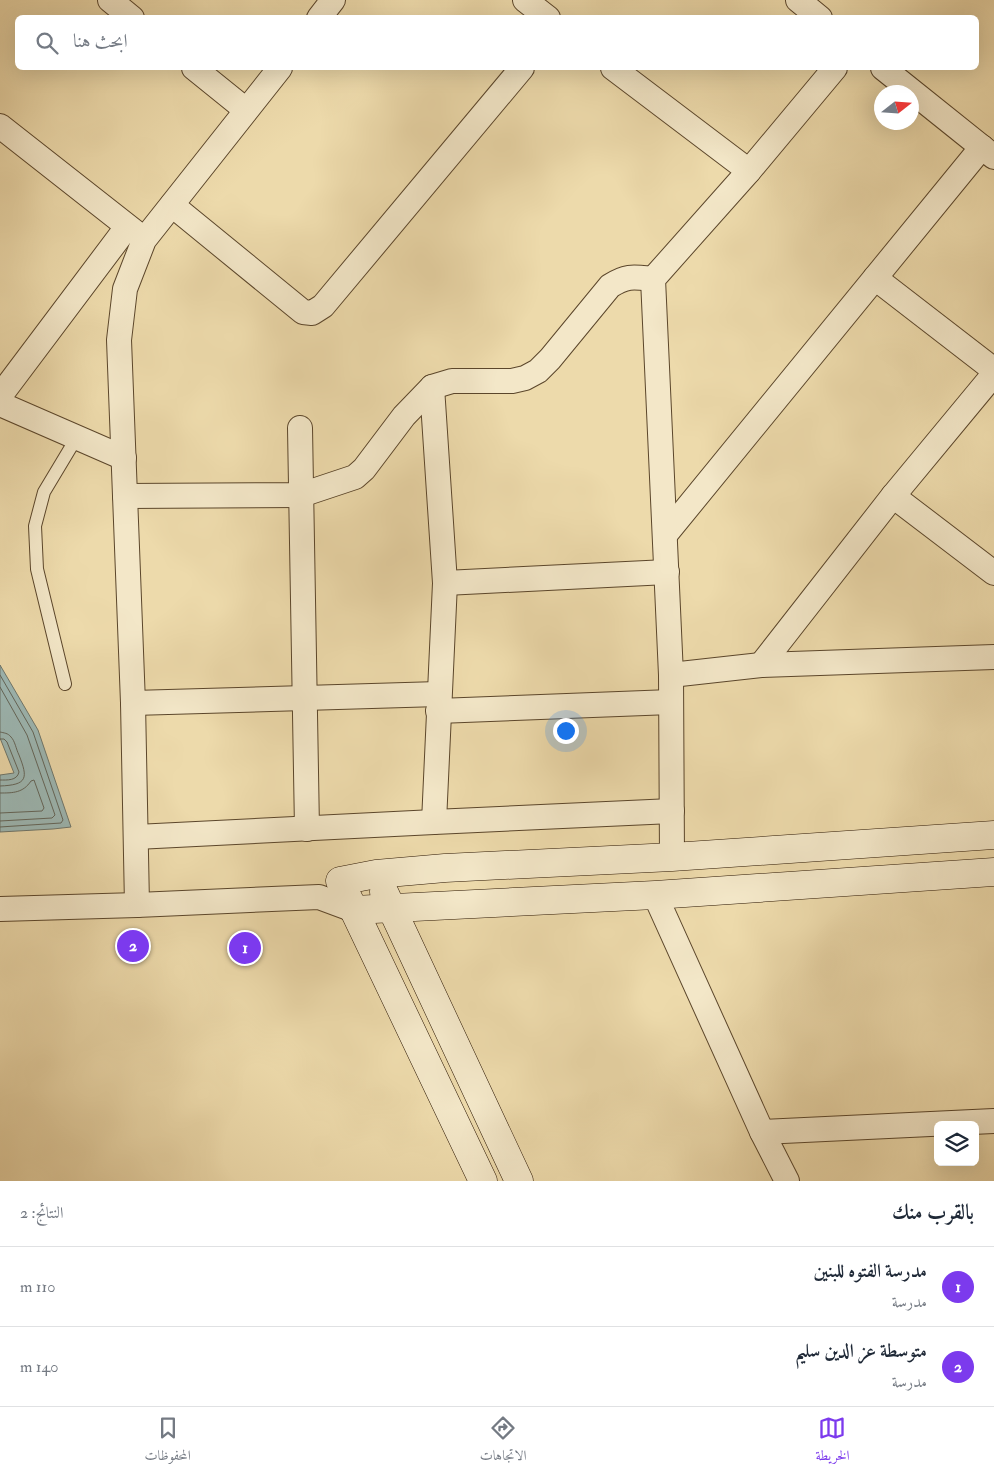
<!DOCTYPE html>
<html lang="ar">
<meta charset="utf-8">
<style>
:root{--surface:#fff;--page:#f2f2f3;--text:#1f2937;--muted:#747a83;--line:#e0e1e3;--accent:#7c3aed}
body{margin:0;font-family:"IM FELL Double Pica",Amiri,serif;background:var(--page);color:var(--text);direction:rtl}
.controls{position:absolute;right:15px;bottom:15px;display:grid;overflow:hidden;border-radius:8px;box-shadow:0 5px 20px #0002}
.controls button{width:45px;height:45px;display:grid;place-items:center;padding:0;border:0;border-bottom:1px solid var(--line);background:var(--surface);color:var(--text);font:25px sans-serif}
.compass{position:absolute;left:874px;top:85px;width:45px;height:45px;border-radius:50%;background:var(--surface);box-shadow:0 5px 20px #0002;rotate:73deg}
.you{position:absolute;left:565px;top:730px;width:18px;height:18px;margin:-12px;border:4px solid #fff;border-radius:50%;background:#1a73e8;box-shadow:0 0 0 8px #1a73e833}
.badge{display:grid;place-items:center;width:32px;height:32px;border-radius:50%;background:var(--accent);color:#fff;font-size:16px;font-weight:700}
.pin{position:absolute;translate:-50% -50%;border:2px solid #fff;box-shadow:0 1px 5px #0006}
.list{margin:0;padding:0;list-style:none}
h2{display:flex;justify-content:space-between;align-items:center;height:65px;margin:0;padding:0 20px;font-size:21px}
h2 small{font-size:16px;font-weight:400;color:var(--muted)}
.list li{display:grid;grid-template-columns:32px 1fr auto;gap:15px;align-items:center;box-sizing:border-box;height:80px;padding:0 20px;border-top:1px solid var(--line)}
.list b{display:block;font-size:19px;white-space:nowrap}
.list p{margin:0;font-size:16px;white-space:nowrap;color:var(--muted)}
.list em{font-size:16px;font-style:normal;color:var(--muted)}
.icon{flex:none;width:28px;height:28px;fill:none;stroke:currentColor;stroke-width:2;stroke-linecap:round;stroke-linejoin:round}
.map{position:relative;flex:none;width:994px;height:1181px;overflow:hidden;direction:ltr}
.search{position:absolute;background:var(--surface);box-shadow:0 5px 20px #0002;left:15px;right:15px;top:15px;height:55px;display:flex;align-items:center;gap:12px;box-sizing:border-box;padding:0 18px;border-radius:8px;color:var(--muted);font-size:19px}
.sheet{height:225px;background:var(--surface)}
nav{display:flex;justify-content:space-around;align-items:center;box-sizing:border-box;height:70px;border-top:1px solid var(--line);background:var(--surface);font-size:14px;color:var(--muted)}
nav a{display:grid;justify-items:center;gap:2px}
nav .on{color:var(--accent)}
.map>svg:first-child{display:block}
</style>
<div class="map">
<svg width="994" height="1181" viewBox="0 0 994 1181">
<rect width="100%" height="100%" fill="#eddaab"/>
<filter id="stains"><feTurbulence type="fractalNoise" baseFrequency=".004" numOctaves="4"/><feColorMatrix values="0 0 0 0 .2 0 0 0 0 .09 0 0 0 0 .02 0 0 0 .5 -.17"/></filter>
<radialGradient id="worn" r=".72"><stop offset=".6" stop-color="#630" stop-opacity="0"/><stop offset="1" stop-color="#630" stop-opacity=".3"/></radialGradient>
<path fill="#9db8b4" stroke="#6f776c" d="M 0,665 L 38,730 L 71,827 L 53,829 L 0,832 L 0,775 L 14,773 L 0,738 Z"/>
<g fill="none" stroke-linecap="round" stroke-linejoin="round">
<g stroke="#64665a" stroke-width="1">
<path d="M 0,675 L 33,732 L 63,820 L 61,823 L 0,827"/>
<path d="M 0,687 L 27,735 L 55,815 L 52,818 L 0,821"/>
<path d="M 0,732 C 4,733 8,733 11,737 C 15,741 16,749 19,755 C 28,778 28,785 0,786"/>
<path d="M 0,739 L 4,739 L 7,742 L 19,772 C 17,781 7,780 0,780"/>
<path d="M 0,793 C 13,793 23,793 31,781 L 34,780 L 44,808 L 42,811 L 0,813"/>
</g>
<g stroke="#5b462b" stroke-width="14">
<path id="lane" d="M 65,684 L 37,569 L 35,526 L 44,492 L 77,437"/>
</g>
<g stroke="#5b462b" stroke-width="26">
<g id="street">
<path d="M 110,0 L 132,18"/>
<path d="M 525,0 L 548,18"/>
<path d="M 798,0 L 820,18"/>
<path d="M 319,18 L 333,0"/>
<path d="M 194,68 L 246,110"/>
<path d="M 613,68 L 749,171"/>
<path d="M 883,68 L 994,157"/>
<path d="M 0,126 L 140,236"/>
<path d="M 172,205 L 303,312 L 312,313 L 323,306 L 522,68"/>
<path d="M 875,278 L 994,370"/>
<path d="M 432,387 L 445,583 L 434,822"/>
<path d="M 0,396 L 127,227"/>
<path d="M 0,404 L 124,458"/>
<path d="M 300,428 L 307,829"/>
<path d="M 125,496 L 301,495 L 355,477 L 364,469 L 404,416 L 432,387 L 452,381 L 512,381 L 525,378 L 538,371 L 550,359 L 610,286 C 627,275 634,277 653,279"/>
<path d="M 893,496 L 994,573"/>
<path d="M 665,535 L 982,147"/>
<path d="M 445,583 L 667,572"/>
<path d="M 761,665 L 893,496 L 994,374"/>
<path d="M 671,675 L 761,665 L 994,657"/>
<path d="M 133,703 L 439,694"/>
<path d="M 438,711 L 671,702"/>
<path d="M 136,837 L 434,822 L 672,811"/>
<path d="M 672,857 L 671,675 L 653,279 L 749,171 L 835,68"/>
<path d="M 655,895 L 762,1132 L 787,1181"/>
<path d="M 137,905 L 133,703 L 119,340 L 125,289 L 144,240 L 280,68"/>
<path d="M 0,909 L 137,905 L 319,897 L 354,910"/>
<path d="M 762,1132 L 994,1121"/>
</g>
</g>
<g stroke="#2a1500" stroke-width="29">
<g id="secondary">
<path d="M 384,892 L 519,1181"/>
<path d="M 354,910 L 655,895 L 994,872"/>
<path d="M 483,1181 L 340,881 L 376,874 L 445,868 L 672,857 L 994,835"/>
</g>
</g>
<use href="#lane" stroke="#f3e7c8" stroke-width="12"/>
<use href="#street" stroke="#f3e7c8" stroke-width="24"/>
<use href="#secondary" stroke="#f3e7c8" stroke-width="28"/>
</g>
<rect width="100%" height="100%" filter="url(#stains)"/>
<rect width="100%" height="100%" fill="url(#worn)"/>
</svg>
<div class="controls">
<button><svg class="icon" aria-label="layers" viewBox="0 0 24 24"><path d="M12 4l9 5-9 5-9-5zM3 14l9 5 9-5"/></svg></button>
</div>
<svg class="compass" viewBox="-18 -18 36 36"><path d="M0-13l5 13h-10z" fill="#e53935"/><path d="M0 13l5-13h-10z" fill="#747a83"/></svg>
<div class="you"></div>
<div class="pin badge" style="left:245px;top:948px">1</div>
<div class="pin badge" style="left:133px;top:946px">2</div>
<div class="search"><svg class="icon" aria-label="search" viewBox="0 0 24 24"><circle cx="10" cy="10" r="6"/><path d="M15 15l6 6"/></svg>ابحث هنا</div>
</div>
<section class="sheet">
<h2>بالقرب منك<small>النتائج: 2</small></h2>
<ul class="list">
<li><span class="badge">1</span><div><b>مدرسة الفتوه للبنين</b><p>مدرسة</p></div><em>110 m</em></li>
<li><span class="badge">2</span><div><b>متوسطة عز الدين سليم</b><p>مدرسة</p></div><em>140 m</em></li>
</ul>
</section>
<nav>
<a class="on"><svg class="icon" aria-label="map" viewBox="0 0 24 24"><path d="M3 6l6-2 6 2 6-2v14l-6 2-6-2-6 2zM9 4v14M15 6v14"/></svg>الخريطة</a>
<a><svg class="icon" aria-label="directions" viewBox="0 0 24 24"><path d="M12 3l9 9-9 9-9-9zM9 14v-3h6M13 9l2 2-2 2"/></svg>الاتجاهات</a>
<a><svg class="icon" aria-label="saved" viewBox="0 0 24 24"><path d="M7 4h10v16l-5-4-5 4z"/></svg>المحفوظات</a>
</nav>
